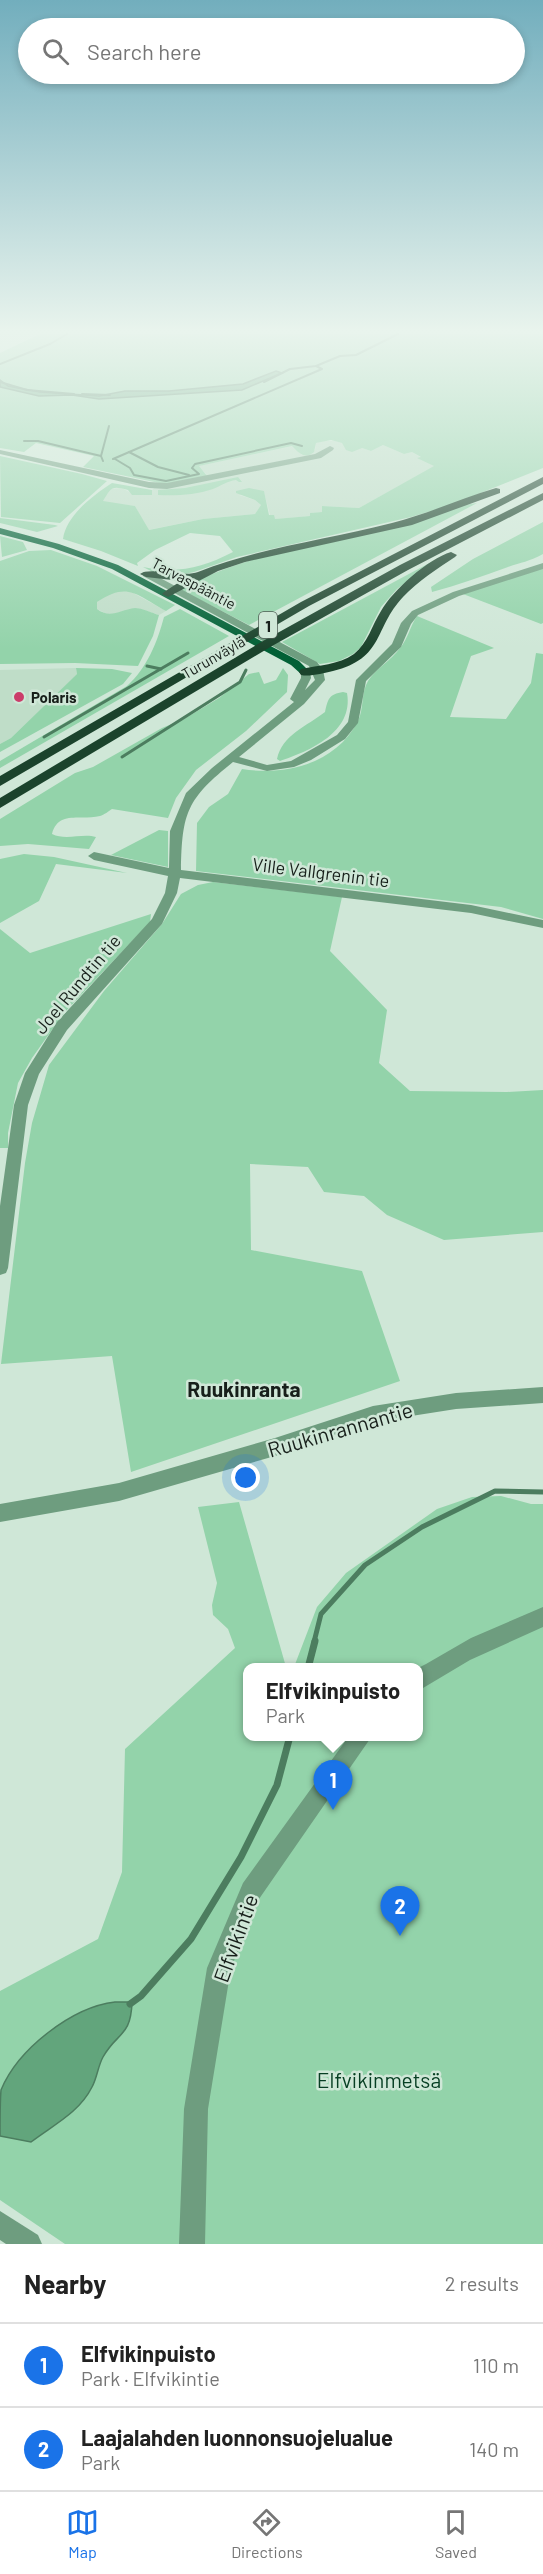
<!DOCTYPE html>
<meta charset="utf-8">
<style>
:root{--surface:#fff;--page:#f6f6f6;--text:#222;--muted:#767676;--line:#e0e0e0;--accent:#1a73e8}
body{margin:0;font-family:Barlow,sans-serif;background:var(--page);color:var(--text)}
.you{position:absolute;left:246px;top:1478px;width:21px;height:21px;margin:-15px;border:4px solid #fff;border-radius:50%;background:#1a73e8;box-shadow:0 0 0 9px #1a73e833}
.badge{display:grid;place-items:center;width:39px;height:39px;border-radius:50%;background:var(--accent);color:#fff;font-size:20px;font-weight:700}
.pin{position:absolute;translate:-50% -50px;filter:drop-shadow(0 2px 3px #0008)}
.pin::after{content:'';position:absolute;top:32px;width:21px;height:18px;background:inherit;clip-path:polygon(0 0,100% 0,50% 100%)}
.popup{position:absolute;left:243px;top:1663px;width:180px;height:78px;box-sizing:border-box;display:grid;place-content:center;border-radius:12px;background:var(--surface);filter:drop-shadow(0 2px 4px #0005);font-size:20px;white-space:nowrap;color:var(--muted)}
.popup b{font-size:22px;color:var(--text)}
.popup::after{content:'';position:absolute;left:50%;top:100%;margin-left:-12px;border:12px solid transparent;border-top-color:var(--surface)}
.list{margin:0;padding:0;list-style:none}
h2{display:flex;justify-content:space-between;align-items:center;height:78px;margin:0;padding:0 24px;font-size:26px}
h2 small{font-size:20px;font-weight:400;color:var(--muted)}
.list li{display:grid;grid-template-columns:39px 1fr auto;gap:18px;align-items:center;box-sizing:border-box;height:84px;padding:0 24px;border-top:2px solid var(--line)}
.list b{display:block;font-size:22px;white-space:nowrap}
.list p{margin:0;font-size:20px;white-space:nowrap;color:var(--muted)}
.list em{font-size:20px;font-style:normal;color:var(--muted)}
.icon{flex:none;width:33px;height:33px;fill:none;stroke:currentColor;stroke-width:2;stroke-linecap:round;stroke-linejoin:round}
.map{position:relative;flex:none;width:543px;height:2244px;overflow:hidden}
.search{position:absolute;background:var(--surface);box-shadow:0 3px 9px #0003;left:18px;right:18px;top:18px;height:66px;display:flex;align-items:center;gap:15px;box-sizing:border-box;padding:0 21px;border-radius:33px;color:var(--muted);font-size:22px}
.sheet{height:246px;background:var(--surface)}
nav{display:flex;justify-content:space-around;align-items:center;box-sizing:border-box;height:84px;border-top:2px solid var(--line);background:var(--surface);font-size:16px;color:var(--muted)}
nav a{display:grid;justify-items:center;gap:3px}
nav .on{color:var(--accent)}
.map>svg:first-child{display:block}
</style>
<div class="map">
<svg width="543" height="2244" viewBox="0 0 543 2244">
<rect width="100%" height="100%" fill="#cfe7d7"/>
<g fill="#bfddc8">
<path d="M 324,441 L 335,441 L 342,443 L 346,448 L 362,448 L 371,451 L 383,445 L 404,454 L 412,452 L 435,466 L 359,508 L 322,506 L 322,512 L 310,513 L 311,516 L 275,519 L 270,515 L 264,492 L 239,495 L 255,500 L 261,505 L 255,514 L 203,519 L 148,530 L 135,506 L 102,502 L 106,492 L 110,489 L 122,488 L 131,493 L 152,495 L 152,490 L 159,483 L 206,474 L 198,466 L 293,446 L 302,455 L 315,450 L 316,443 Z"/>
<path d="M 126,589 L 166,611 L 159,615 L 137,608 L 109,615 L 97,609 L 97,602 L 112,592 Z"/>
<path d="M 76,668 L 77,674 L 11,738 L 0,744 L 0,670 Z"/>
</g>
<g fill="#93d3aa">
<path d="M 40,334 L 543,334 L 543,468 L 448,506 L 411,517 L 237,557 L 194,572 L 180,575 L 153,572 L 143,567 C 177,574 202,568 233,552 L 220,536 L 190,533 L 155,550 L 137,563 L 138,566 L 101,551 L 63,539 C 66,516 92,496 112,483 L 152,490 L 152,495 L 132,495 L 128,490 C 111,485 111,488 103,501 L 135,506 L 149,530 L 203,519 L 255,514 L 261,505 L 255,500 L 236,493 L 236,491 L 249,488 L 264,491 L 269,515 L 274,515 L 275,519 L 310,516 L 310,513 L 322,512 L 322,506 L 359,508 L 434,466 L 417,458 L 421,457 L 412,452 L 404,454 L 383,445 L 371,451 L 362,448 L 352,452 L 346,450 L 342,443 L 331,440 L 316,443 L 314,452 C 305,460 299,453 292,446 L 199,466 L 207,476 L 173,483 L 159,483 L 83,467 L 94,456 L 36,443 L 24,452 L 0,448 L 0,353 Z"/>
<path d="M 0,456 L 82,474 L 107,481 L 60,523 L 1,517 Z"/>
<path d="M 238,477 L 242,482 L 239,482 L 236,480 C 227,481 221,486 213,489 C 196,495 175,496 158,495 L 158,490 L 185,488 Z"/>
<path d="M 477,503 L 249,625 L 179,589 C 249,553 331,541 407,523 C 429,518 457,505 477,503 Z"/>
<path d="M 0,518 L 55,525 L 58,526 L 37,532 L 0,523 Z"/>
<path d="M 543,522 L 543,554 C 528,562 522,562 508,567 C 483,576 458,585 432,592 L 431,587 L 473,559 Z"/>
<path d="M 0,536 L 23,542 L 27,550 L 2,557 Z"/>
<path d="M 51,550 L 97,566 L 175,605 L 166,611 C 137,595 128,581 97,602 L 97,609 C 110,619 120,610 135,608 C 142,608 152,613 159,615 L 153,636 L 138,666 L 75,663 L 0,664 L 0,561 L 29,551 Z"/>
<path d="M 435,560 L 397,589 L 381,607 L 361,647 L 353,654 L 339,661 L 320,664 L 282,642 Z"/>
<path d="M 543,567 L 543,623 L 541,624 L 463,594 Z"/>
<path d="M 180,609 L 229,636 L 0,768 L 0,761 L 127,686 C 147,668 157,643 164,617 Z"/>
<path d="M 417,616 L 494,648 L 471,656 L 450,717 L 506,719 L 531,683 L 536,653 L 543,654 L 543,919 L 501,907 L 196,871 L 197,823 L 209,807 L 228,794 L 242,769 C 285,776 336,764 358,721 C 364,709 361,692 368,681 C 376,668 391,661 400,648 C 408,639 410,626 417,616 Z"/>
<path d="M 76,668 L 112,669 L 132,673 L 123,684 L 0,752 L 0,744 L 11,738 L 77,674 Z"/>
<path d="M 283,668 L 288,675 L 287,692 L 246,731 L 196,770 L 176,798 L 168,818 L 112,809 C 109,811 104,815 100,816 C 81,821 58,810 52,834 C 66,841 82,833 96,837 L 89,849 L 28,844 L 0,846 L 0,819 L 75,773 L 93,767 L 162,728 L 184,719 L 219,698 L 249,674 L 259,672 L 264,684 L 276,680 Z"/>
<path d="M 343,692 L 347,693 C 354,732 310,751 280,761 L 277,759 C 282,735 307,726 325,712 C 328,699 329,694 343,692 Z"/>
<path d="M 159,830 L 168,831 L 168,867 L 111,855 Z"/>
<path d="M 24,854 L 54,857 L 127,873 L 56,864 L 39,901 L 0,923 L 0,859 Z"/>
<path d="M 213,882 L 342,897 L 330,951 L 387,1010 L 379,1063 L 410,1091 L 507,1092 L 543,1090 L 543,1232 L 444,1240 L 387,1215 L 364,1196 L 324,1192 L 308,1167 L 250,1164 L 251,1250 L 362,1271 L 400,1381 L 131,1472 L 112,1356 L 1,1364 L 25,1163 L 32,1123 L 49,1065 L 104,991 L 162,924 L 181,894 L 198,885 Z"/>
<path d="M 151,914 L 150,922 L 64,1013 L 32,1058 L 18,1083 L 8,1133 L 8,1148 L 0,1148 L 0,929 L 30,953 Z"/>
<path d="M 501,1496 L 531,1504 L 543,1504 L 543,2244 L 65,2244 L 0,2200 L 0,1991 L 98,1939 L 122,1872 L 125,1749 L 235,1648 L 228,1629 L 213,1615 L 212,1605 L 217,1583 L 198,1507 L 239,1502 L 286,1667 L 248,1668 L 248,1736 L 418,1736 L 418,1668 L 294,1667 L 317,1607 L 346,1573 L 437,1509 L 472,1497 Z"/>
</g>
<g fill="#62a57c" stroke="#4c7d5f" stroke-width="1.5">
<path d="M 276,371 L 282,373 L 242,390 L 99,399 L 72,395 L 39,396 L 0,387 L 0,380 L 8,386 L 40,392 L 99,396 L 125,391 L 169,391 L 243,384 Z"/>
<path d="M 115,2002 L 132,2002 C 131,2037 117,2032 103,2057 C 98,2066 97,2078 92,2087 C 79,2113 53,2125 31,2142 L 0,2136 C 0,2123 0,2102 1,2090 C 18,2049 72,2007 115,2002 Z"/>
</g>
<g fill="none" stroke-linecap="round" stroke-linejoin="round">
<g stroke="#4c7d5f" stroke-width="2">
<path d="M 0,364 L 50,344 L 67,334"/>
<path d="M 0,382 L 27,390 L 74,394"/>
<path d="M 264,382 L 290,369 L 316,366 L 340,356 L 356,355 L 398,334"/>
<path d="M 82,394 L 110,395"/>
<path d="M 24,441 L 38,441 L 101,456"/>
<path d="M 129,452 L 158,467 L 189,475"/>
<path d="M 113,459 L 322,369 L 316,366"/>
<path d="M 115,459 L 130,468 L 134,475 L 166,481 L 199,474 L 192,468 L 195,464 L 291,443 L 302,446"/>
<path d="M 103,461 L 101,456 L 109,426"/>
</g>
<g stroke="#4c7d5f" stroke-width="3">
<path d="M 147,666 L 161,669"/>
<path d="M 44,737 L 188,653"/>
<path d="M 122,757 L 240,682 L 246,670"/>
</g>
<path stroke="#4c7d5f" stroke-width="5" d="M 314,1642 L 321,1614 L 365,1565 L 422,1527 L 495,1491 L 543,1492"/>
<g stroke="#4c7d5f" stroke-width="7">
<path d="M 308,1668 L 315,1641"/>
<path d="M 130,2004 L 141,1996 L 191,1939 L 241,1857 L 277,1785 L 290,1736"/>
</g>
<g fill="#6e9d7f" fill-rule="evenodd">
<path d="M 330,446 L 334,448 L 333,450 L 321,458 L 167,489 L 149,488 L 0,454 L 0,450 L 149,482 L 167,483 L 315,454 Z"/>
<path d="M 543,563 L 543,569 L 459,596 L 418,615 L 411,624 L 401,647 L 366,681 L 358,723 L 345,739 L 311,760 L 294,767 L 267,771 L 233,762 C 187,799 182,812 181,870 L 471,905 L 543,920 L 543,928 L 471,913 L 180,878 L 177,893 L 162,924 L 67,1030 L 39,1074 L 28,1105 L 8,1268 L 6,1273 L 0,1275 L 0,1206 L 14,1105 L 25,1073 L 57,1022 L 152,919 L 165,893 L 168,876 L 94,860 L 88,856 L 94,852 L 169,868 L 170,831 L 186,793 L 212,768 L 294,702 L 290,699 L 301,678 L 301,670 L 310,672 L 311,678 L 305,690 L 315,680 L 309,666 L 143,576 L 143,572 L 149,572 L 317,662 L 323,670 L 325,680 L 304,704 L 239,757 L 267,765 L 291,761 L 337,735 L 348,722 L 356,680 L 392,644 L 401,623 L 412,611 L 453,592 Z"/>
<path d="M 543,1387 L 543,1403 L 456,1409 L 373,1422 L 275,1456 L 119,1501 L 0,1522 L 0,1504 L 119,1483 L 275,1438 L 373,1406 L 456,1393 Z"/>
<path d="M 543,1607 L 543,1627 L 470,1660 L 418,1691 L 418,1668 L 426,1664 L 471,1638 Z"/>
<path d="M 349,1736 L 372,1736 L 259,1899 L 231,1968 L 208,2109 L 205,2244 L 179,2244 L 184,2109 L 207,1968 L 243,1883 Z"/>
<path d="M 0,2211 L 38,2235 L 42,2244 L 6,2244 L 0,2240 Z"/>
</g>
<path fill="#026036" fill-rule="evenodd" d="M 0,528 L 59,544 L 118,565 L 299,661 L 310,672 L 301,674 L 291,665 L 112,569 L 53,548 L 0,534 Z"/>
<g fill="#1b432c" fill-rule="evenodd">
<path d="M 543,477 L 543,484 L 309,606 L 0,786 L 0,776 L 301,602 Z"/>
<path d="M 496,488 L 500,489 L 500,493 L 412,525 L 245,562 L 218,571 L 168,597 L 162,594 L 164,592 L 181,581 L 146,577 L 140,574 C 149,566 183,578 198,572 C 262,547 326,540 392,523 C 428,514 461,498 496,488 Z"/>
<path d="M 543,493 L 543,500 L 408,570 L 272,646 L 0,808 L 0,798 L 263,641 L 400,565 Z"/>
<path d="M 451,552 L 457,555 L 455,557 C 437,569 418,581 403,597 C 373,629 385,658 333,671 C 323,673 310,677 301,675 L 299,672 L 301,669 C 319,665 338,665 354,654 C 368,643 372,625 381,611 C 393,590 428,559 451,552 Z"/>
</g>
</g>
<linearGradient id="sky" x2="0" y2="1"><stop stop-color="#72aebd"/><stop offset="0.51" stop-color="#e9f4ed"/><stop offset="1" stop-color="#e9f4ed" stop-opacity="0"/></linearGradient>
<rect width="543" height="649" fill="url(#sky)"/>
<circle fill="#cb3d6a" stroke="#cfe7d7" stroke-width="2" cx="19" cy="697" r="6"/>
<g text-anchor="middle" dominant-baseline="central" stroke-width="5" stroke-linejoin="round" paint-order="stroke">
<g font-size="15" fill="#171f1a" stroke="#cfe7d7">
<text transform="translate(194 583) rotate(28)">Tarvaspääntie</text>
<text transform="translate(213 657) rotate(-30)">Turunväylä</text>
</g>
<g font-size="15" font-weight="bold" fill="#171f1a" stroke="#cfe7d7" text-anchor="start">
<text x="31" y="697">Polaris</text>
</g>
<rect fill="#cfe7d7" stroke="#4e5b53" stroke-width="1.5" x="259" y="612" width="18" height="26" rx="4.5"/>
<g font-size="16" font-weight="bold" fill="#171f1a">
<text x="268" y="625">1</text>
</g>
<g font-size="18" fill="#171f1a" stroke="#cfe7d7">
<text transform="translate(321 872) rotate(7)">Ville Vallgrenin tie</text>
<text transform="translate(77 984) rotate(-50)">Joel Rundtin tie</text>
</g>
<g font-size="21" font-weight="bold" fill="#171f1a" stroke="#cfe7d7">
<text x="244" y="1388">Ruukinranta</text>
</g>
<g font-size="21" fill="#171f1a" stroke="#cfe7d7">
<text transform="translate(340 1429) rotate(-16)">Ruukinrannantie</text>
<text transform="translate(235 1938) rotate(-70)">Elfvikintie</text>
</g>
<g font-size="21" fill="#073f23" stroke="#cfe7d7">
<text x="379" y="2079">Elfvikinmetsä</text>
</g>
</g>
</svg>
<div class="you"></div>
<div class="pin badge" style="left:333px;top:1810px">1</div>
<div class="popup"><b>Elfvikinpuisto</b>Park</div>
<div class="pin badge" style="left:400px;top:1936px">2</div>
<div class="search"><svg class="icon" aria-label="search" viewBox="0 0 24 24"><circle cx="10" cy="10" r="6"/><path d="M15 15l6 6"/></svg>Search here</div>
</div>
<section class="sheet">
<h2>Nearby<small>2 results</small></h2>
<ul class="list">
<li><span class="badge">1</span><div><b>Elfvikinpuisto</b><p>Park · Elfvikintie</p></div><em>110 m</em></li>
<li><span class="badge">2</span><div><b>Laajalahden luonnonsuojelualue</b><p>Park</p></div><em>140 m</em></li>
</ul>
</section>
<nav>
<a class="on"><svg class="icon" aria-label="map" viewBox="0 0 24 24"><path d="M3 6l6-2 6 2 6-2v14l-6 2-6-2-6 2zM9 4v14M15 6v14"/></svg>Map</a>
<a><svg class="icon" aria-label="directions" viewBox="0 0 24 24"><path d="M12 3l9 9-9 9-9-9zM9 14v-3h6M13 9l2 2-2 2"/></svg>Directions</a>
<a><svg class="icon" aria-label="saved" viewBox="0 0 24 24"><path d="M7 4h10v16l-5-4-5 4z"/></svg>Saved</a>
</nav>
